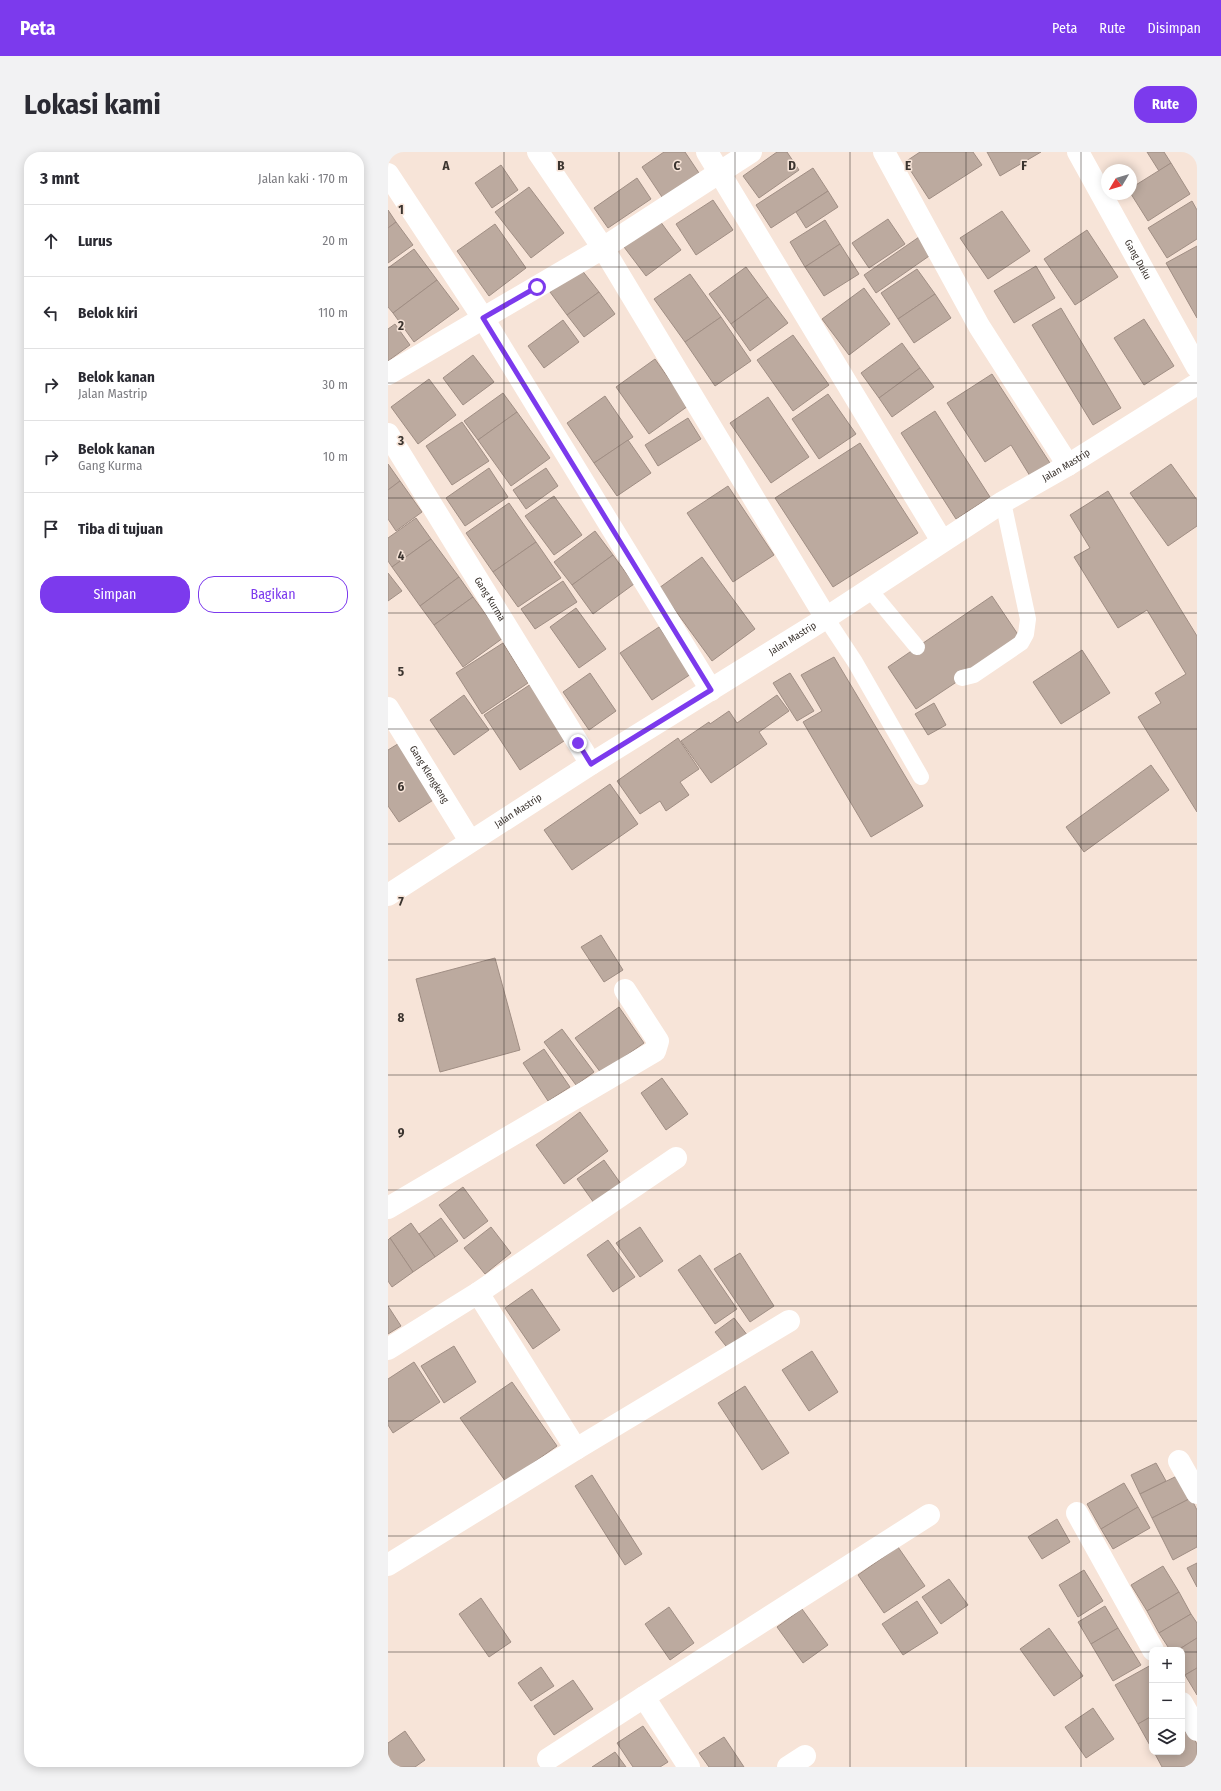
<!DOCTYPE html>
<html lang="id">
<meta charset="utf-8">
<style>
:root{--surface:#fff;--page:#f2f2f3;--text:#2b2b33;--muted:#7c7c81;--line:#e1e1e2;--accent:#7c3aed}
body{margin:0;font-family:"Fira Sans Condensed",sans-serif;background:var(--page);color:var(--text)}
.controls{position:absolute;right:12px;bottom:12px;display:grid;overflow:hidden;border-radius:8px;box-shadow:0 2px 10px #0003}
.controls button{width:36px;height:36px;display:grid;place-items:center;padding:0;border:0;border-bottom:1px solid var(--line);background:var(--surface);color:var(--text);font:20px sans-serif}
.compass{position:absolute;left:713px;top:12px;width:36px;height:36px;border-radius:50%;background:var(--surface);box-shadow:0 2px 10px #0003;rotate:232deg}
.stop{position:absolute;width:12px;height:12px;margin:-9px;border:3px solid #7c3aed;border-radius:50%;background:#fff}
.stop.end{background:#7c3aed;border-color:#fff;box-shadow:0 1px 4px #0008}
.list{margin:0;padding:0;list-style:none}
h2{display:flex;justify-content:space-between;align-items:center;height:52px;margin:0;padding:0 16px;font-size:17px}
h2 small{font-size:13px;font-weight:400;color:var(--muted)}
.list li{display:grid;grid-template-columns:26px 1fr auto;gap:12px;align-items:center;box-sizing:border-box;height:72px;padding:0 16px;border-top:1px solid var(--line)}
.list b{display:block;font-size:15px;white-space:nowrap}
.list p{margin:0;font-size:13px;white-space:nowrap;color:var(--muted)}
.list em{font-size:13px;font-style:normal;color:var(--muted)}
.actions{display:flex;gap:8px;padding:12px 16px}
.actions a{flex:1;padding:9px 0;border:1px solid var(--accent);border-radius:16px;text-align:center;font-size:14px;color:var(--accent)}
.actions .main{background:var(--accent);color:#fff}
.icon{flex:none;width:22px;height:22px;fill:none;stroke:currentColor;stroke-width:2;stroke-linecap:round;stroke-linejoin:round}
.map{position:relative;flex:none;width:809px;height:1615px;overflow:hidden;border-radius:16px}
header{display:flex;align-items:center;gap:24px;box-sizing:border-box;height:56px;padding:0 20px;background:var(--accent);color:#fff}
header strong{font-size:19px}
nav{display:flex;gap:22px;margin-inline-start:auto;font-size:14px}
.intro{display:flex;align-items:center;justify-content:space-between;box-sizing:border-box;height:96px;padding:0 24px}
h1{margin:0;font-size:28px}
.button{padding:10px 18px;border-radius:16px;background:var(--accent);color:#fff;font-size:14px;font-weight:700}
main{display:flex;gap:24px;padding:0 24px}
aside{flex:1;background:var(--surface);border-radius:16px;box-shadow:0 2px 10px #0003}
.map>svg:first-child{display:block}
</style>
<header>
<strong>Peta</strong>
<nav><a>Peta</a><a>Rute</a><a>Disimpan</a></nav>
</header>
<div class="intro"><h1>Lokasi kami</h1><a class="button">Rute</a></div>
<main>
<aside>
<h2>3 mnt<small>Jalan kaki · 170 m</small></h2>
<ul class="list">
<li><svg class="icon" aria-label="ahead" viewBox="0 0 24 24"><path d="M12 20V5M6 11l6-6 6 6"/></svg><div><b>Lurus</b></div><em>20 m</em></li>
<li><svg class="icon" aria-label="left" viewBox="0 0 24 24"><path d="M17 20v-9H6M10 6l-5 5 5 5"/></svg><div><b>Belok kiri</b></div><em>110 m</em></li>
<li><svg class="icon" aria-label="right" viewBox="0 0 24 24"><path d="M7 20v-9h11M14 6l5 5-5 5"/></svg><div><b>Belok kanan</b><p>Jalan Mastrip</p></div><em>30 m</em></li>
<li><svg class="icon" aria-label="right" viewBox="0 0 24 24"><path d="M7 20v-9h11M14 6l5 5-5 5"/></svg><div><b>Belok kanan</b><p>Gang Kurma</p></div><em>10 m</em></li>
<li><svg class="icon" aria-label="arrive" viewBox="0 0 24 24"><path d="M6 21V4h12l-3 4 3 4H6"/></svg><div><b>Tiba di tujuan</b></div></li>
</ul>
<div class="actions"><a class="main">Simpan</a><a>Bagikan</a></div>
</aside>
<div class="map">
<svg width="809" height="1615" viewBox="0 0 809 1615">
<rect width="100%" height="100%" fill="#f7e4d8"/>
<g fill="#bcaa9f" stroke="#a08e84">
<path d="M 276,0 L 297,0 L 313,24 L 276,48 L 254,15 Z"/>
<path d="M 389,0 L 399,0 L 411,18 L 371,46 L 355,24 Z"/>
<path d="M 532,0 L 585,0 L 594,13 L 541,47 L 517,10 Z"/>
<path d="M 599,0 L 653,0 L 612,24 Z"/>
<path d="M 759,0 L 776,0 L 783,11 L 771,19 Z"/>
<path d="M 783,11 L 802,42 L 760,69 L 743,42 L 743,36 Z"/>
<path d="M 113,13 L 130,38 L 104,56 L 87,31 Z"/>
<path d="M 425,16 L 440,39 L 383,76 L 368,53 Z"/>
<path d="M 249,26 L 263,47 L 220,76 L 206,56 Z"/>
<path d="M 141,35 L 176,81 L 143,106 L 107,60 Z"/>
<path d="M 440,39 L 450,55 L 418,76 L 408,60 Z"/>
<path d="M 325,48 L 345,78 L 308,103 L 288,72 Z"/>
<path d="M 804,49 L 809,58 L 809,87 L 779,106 L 760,76 Z"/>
<path d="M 0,58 L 8,70 L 0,76 Z"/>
<path d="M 614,59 L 642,99 L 600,127 L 572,86 Z"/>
<path d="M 500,67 L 517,92 L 481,116 L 464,91 Z"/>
<path d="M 437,68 L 452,92 L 417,115 L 402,90 Z"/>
<path d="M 272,69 L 293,98 L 258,124 L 236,95 Z"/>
<path d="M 8,70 L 25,93 L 0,111 L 0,76 Z"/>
<path d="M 107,72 L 138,116 L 101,144 L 69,99 Z"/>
<path d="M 699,78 L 730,125 L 687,153 L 656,107 Z"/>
<path d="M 531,85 L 544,102 L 488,141 L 476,123 Z"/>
<path d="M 452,92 L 471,122 L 436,144 L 417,115 Z"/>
<path d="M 809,94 L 809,166 L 778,111 Z"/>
<path d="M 26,97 L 49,128 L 5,161 L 0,155 L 0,116 Z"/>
<path d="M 648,114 L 667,146 L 626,171 L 606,139 Z"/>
<path d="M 358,115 L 380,145 L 343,172 L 321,142 Z"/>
<path d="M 193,117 L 211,140 L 179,163 L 162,140 Z"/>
<path d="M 529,117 L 547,142 L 510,167 L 493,141 Z"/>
<path d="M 302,122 L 333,165 L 297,190 L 266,147 Z"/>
<path d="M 49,128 L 71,157 L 26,190 L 5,161 Z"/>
<path d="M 476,136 L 502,172 L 461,203 L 434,167 Z"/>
<path d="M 211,140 L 227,162 L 196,185 L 179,163 Z"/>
<path d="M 547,142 L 563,166 L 526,191 L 510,167 Z"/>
<path d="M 380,145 L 400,171 L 362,199 L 343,172 Z"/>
<path d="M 673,156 L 733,256 L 705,273 L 644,173 Z"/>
<path d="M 333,165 L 363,209 L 327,234 L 297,190 Z"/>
<path d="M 756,167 L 786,214 L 756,233 L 726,186 Z"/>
<path d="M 175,168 L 191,190 L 156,216 L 140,194 Z"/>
<path d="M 7,172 L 22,193 L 0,209 L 0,177 Z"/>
<path d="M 405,183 L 441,233 L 405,259 L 369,208 Z"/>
<path d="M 514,191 L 532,216 L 491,246 L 473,221 Z"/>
<path d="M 85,203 L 106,230 L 75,253 L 55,226 Z"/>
<path d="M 267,207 L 300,254 L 261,282 L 228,235 Z"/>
<path d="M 532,216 L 546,235 L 504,265 L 491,246 Z"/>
<path d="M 604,222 L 662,311 L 642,324 L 623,293 L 597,310 L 559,251 Z"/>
<path d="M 41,227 L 68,263 L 30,292 L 3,255 Z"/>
<path d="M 115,241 L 129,260 L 90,288 L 76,269 Z"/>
<path d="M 440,242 L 468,282 L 431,307 L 404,267 Z"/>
<path d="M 217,244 L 245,285 L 206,311 L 179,271 Z"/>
<path d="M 380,245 L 421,305 L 383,331 L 342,271 Z"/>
<path d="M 547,259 L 602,345 L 568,367 L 513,281 Z"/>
<path d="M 129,260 L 162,306 L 123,334 L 90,288 Z"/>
<path d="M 300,266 L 313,287 L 270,314 L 257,293 Z"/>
<path d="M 74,270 L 101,309 L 64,333 L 38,294 Z"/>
<path d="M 240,288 L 263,321 L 229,344 L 206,311 Z"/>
<path d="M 472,291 L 530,381 L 445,435 L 387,346 Z"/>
<path d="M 0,312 L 12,329 L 0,338 Z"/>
<path d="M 783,312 L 809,348 L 809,374 L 780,394 L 742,341 Z"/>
<path d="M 101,316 L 120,345 L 77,374 L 58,346 Z"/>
<path d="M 158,316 L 170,334 L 138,357 L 125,338 Z"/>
<path d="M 12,329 L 34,360 L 8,379 L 0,367 L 0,338 Z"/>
<path d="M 340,334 L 386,403 L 345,430 L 299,361 Z"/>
<path d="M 720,339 L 809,484 L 809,660 L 750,565 L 773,551 L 767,541 L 798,522 L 759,458 L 730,476 L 686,405 L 702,396 L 682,363 Z"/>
<path d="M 166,344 L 194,383 L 166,403 L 137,364 Z"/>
<path d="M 121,351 L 148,390 L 105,420 L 78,381 Z"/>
<path d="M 28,366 L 43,387 L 4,415 L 0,409 L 0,386 Z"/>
<path d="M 207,379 L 225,403 L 184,433 L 166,410 Z"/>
<path d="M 43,387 L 71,425 L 32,454 L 4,415 Z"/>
<path d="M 148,390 L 173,426 L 130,455 L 105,420 Z"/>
<path d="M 225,403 L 246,432 L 205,462 L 184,433 Z"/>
<path d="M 314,405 L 367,477 L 324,509 L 271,436 Z"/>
<path d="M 0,421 L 14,439 L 0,449 Z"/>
<path d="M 71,425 L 85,445 L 46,473 L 32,454 Z"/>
<path d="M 175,429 L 189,450 L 147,477 L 133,457 Z"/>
<path d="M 604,444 L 633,487 L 528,557 L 500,515 Z"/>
<path d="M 85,445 L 115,486 L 75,515 L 46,473 Z"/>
<path d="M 188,456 L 218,497 L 191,516 L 162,475 Z"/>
<path d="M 271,475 L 303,522 L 264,548 L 232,501 Z"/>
<path d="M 115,491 L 140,531 L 94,562 L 68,521 Z"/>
<path d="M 694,498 L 722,541 L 673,572 L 645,530 Z"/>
<path d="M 446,505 L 535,654 L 483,685 L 415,570 L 434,559 L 413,523 Z"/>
<path d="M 202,521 L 228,559 L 201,578 L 175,540 Z"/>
<path d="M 402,521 L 426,559 L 409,569 L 385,531 Z"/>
<path d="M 143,532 L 179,587 L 132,618 L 96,563 Z"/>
<path d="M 76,543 L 101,578 L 66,603 L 42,568 Z"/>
<path d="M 389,543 L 401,559 L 371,580 L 379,592 L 323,631 L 293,589 L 321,570 L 322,572 L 341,559 L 349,571 Z"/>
<path d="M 546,551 L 558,573 L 540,583 L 527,562 Z"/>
<path d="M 290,586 L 311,617 L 292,630 L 301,643 L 278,659 L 272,649 L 252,662 L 229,629 Z"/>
<path d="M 13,590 L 50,645 L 11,670 L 0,654 L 0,598 Z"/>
<path d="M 763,613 L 781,638 L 696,700 L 678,675 Z"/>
<path d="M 222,632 L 250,672 L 184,718 L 156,678 Z"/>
<path d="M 213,783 L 235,818 L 216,830 L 193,795 Z"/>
<path d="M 107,806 L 132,898 L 52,920 L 28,827 Z"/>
<path d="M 231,855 L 256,891 L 213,921 L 187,886 Z"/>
<path d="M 174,877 L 206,920 L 188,933 L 156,890 Z"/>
<path d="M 156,897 L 182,935 L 160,949 L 135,911 Z"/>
<path d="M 274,926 L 300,962 L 278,978 L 253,941 Z"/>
<path d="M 192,960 L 220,999 L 176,1032 L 148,993 Z"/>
<path d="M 216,1008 L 233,1032 L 206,1051 L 189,1027 Z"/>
<path d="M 75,1035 L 100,1069 L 76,1087 L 51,1053 Z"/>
<path d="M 53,1066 L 70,1089 L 47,1105 L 31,1082 Z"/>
<path d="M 23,1071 L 47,1105 L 25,1120 L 2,1086 Z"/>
<path d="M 103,1075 L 123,1101 L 97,1122 L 76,1096 Z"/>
<path d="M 252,1075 L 275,1109 L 252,1125 L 228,1091 Z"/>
<path d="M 2,1086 L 25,1120 L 4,1135 L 0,1129 L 0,1088 Z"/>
<path d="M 220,1088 L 247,1125 L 225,1140 L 199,1103 Z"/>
<path d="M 352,1101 L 386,1154 L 362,1170 L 326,1117 Z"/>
<path d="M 312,1103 L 349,1157 L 327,1172 L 290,1118 Z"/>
<path d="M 144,1137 L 172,1178 L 145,1197 L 117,1156 Z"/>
<path d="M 0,1154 L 13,1174 L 0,1182 Z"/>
<path d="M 346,1166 L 360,1184 L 341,1198 L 327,1180 Z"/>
<path d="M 66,1194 L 88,1230 L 56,1251 L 33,1214 Z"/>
<path d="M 424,1199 L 450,1240 L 421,1259 L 394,1218 Z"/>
<path d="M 26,1210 L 52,1250 L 5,1281 L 0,1273 L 0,1227 Z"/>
<path d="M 124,1230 L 169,1294 L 118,1330 L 72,1266 Z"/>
<path d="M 357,1234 L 401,1301 L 374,1318 L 330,1251 Z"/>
<path d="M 768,1311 L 778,1329 L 752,1342 L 743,1323 Z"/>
<path d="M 204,1323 L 254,1402 L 237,1413 L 187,1334 Z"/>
<path d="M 791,1323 L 803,1346 L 764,1366 L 752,1342 Z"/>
<path d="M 736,1331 L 750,1355 L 713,1377 L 699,1352 Z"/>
<path d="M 803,1346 L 809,1358 L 809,1395 L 785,1408 L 764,1366 Z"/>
<path d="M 750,1355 L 762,1376 L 725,1397 L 713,1377 Z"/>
<path d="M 669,1367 L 682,1390 L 654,1407 L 640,1385 Z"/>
<path d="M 510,1395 L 537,1434 L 496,1461 L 470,1423 Z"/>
<path d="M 809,1411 L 809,1435 L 799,1416 Z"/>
<path d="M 775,1414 L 791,1440 L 759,1459 L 743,1433 Z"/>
<path d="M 696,1418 L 715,1449 L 690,1465 L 671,1433 Z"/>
<path d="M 561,1427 L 580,1453 L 553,1472 L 534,1445 Z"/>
<path d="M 791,1440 L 803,1462 L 771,1481 L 759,1459 Z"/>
<path d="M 93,1446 L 123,1490 L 101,1505 L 71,1462 Z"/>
<path d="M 529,1449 L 550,1481 L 515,1503 L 494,1472 Z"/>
<path d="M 717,1454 L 730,1476 L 703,1492 L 690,1470 Z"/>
<path d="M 281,1455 L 306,1491 L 282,1508 L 257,1472 Z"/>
<path d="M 414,1457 L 440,1493 L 415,1511 L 389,1475 Z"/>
<path d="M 803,1462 L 809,1471 L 809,1486 L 790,1498 L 782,1498 L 771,1481 Z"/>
<path d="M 661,1476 L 695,1524 L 666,1544 L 632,1497 Z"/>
<path d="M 730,1476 L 753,1513 L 725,1529 L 703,1492 Z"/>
<path d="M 809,1486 L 809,1516 L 797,1523 L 794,1518 L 794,1498 L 790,1498 Z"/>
<path d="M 763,1513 L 764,1564 L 750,1572 L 727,1533 Z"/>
<path d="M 153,1515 L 166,1534 L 143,1549 L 130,1531 Z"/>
<path d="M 809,1516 L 809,1543 L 797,1523 Z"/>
<path d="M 185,1528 L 205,1557 L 166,1583 L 146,1554 Z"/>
<path d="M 705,1556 L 726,1587 L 698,1606 L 677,1575 Z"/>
<path d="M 764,1564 L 764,1597 L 750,1572 Z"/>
<path d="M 255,1574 L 280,1610 L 272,1615 L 245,1615 L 229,1591 Z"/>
<path d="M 801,1578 L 809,1592 L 809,1615 L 774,1615 L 766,1600 L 794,1600 L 794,1582 Z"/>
<path d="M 17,1579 L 37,1608 L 27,1615 L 0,1615 L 0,1591 Z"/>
<path d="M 336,1585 L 356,1615 L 321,1615 L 311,1601 Z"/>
<path d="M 227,1600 L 238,1615 L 204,1615 Z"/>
</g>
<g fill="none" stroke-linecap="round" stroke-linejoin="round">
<g stroke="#fff" stroke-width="16">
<path d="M 481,437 L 529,495"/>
<path d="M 438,466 L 467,510 L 533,625"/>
<path d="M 574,526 L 586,523 L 633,491 L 638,482 L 640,467 L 615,350"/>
</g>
<g stroke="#fff" stroke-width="22">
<path d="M 150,0 L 215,96 L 438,466"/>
<path d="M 319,0 L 554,389"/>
<path d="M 496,0 L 591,174 L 680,313"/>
<path id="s1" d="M 690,0 L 809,215"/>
<path d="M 0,22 L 95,166 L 323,538"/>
<path d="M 0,222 L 215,96 L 363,0"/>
<path id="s2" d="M 0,282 L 203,612"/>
<path id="s3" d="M 0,556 L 82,689"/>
<path d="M 0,1056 L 267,899 L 270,889 L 237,838"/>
<path d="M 0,1197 L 90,1141"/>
<path d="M 188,1297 L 90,1141 L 288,1006"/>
<path d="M 791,1309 L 809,1341"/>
<path d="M 689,1361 L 765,1498"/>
<path d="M 0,1413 L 188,1297 L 401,1169"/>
<path d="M 256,1545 L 541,1363"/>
<path d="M 794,1551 L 809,1578"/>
<path d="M 160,1607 L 256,1545 L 301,1615"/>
<path d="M 400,1615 L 417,1604"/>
</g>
<path stroke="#fff" stroke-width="22" id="s4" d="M 0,743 L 203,612 L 438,466 L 615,350 L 680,313 L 809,232"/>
</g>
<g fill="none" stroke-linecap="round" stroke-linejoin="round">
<path stroke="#7c3aed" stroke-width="5" d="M 149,135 L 95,166 L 323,538 L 203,612 L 190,591"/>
</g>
<path fill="none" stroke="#3b342f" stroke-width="1" stroke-opacity="0.55" d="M 116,0 L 116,1615M 231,0 L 231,1615M 347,0 L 347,1615M 462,0 L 462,1615M 578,0 L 578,1615M 693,0 L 693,1615M 0,115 L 809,115M 0,231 L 809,231M 0,346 L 809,346M 0,461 L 809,461M 0,577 L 809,577M 0,692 L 809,692M 0,808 L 809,808M 0,923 L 809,923M 0,1038 L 809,1038M 0,1154 L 809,1154M 0,1269 L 809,1269M 0,1384 L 809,1384M 0,1500 L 764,1500M 794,1500 L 809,1500"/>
<g text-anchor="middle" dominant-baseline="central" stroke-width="3" stroke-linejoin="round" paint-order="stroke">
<g font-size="10" fill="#3b342f" stroke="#f7e4d8">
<text stroke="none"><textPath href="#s1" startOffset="123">Gang Duku</textPath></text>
<text stroke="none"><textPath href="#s4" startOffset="803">Jalan Mastrip</textPath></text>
<text stroke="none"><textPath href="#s2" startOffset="194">Gang Kurma</textPath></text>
<text stroke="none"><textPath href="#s4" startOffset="479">Jalan Mastrip</textPath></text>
<text stroke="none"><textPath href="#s3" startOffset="78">Gang Klengkeng</textPath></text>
<text stroke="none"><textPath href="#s4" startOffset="155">Jalan Mastrip</textPath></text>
</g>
</g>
<g font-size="13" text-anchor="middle" font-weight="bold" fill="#3b342f" stroke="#f7e4d8" stroke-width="3" stroke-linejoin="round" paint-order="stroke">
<text x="58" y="18">A</text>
<text x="173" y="18">B</text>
<text x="289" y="18">C</text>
<text x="404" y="18">D</text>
<text x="520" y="18">E</text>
<text x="636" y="18">F</text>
<text x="13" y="62">1</text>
<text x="13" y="178">2</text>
<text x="13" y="293">3</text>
<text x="13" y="408">4</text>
<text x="13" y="524">5</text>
<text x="13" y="639">6</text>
<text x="13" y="754">7</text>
<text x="13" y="870">8</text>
<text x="13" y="985">9</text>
</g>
</svg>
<div class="controls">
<button>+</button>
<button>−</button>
<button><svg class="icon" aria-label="layers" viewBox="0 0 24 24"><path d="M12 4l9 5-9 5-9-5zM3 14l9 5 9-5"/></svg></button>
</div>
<svg class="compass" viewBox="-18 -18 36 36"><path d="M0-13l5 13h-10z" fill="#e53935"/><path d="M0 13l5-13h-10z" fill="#7c7c81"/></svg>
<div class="stop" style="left:149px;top:135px"></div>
<div class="stop end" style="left:190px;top:591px"></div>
</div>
</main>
